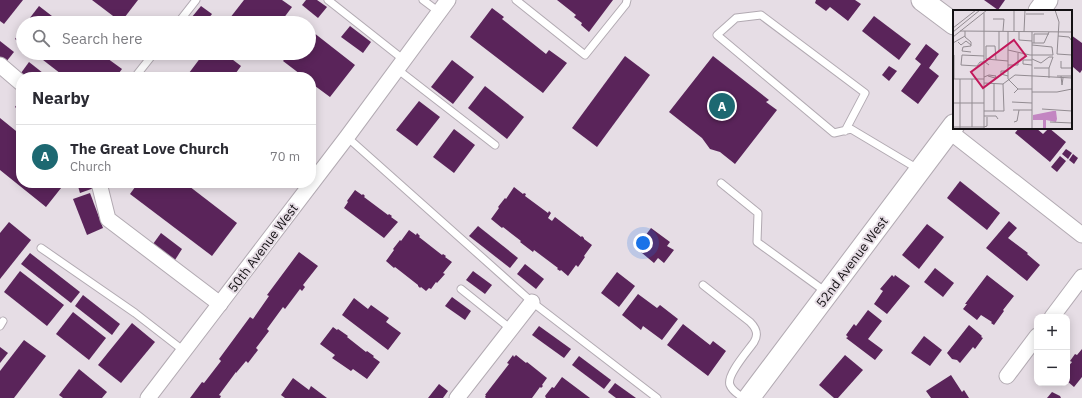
<!DOCTYPE html>
<meta charset="utf-8">
<style>
:root{--surface:#fff;--page:#f7f7f7;--text:#2b2b33;--muted:#7c7c81;--line:#e1e1e2;--accent:#1d6871}
body{margin:0;font-family:"IBM Plex Sans",sans-serif;background:var(--page);color:var(--text)}
.controls{position:absolute;right:12px;bottom:12px;display:grid;overflow:hidden;border-radius:8px;box-shadow:0 2px 10px #0003}
.controls button{width:36px;height:36px;display:grid;place-items:center;padding:0;border:0;border-bottom:1px solid var(--line);background:var(--surface);color:var(--text);font:20px sans-serif}
.you{position:absolute;left:643px;top:243px;width:14px;height:14px;margin:-10px;border:3px solid #fff;border-radius:50%;background:#1a73e8;box-shadow:0 0 0 6px #1a73e833}
.badge{display:grid;place-items:center;width:26px;height:26px;border-radius:50%;background:var(--accent);color:#fff;font-size:13px;font-weight:700}
.pin{position:absolute;translate:-50% -50%;border:2px solid #fff;box-shadow:0 1px 4px #0006}
.list{margin:0;padding:0;list-style:none}
h2{display:flex;justify-content:space-between;align-items:center;height:52px;margin:0;padding:0 16px;font-size:17px}
h2 small{font-size:13px;font-weight:400;color:var(--muted)}
.list li{display:grid;grid-template-columns:26px 1fr auto;gap:12px;align-items:center;box-sizing:border-box;height:64px;padding:0 16px;border-top:1px solid var(--line)}
.list b{display:block;font-size:15px;white-space:nowrap}
.list p{margin:0;font-size:13px;white-space:nowrap;color:var(--muted)}
.list em{font-size:13px;font-style:normal;color:var(--muted)}
.icon{flex:none;width:22px;height:22px;fill:none;stroke:currentColor;stroke-width:2;stroke-linecap:round;stroke-linejoin:round}
.map{position:relative;flex:none;width:1082px;height:398px;overflow:hidden}
.search{position:absolute;background:var(--surface);box-shadow:0 2px 10px #0003;left:16px;top:16px;width:300px;height:44px;display:flex;align-items:center;gap:10px;box-sizing:border-box;padding:0 14px;border-radius:22px;color:var(--muted);font-size:15px}
.panel{position:absolute;background:var(--surface);box-shadow:0 2px 10px #0003;left:16px;top:72px;width:300px;height:116px;border-radius:16px}
.map>svg:first-child{display:block}
</style>
<div class="map">
<svg width="1082" height="398" viewBox="0 0 1082 398">
<rect width="100%" height="100%" fill="#e6dde5"/>
<g fill="#5a245a">
<path d="M 0,0 L 23,0 L 4,24 L 0,21 Z"/>
<path d="M 92,0 L 138,0 L 121,22 Z"/>
<path d="M 244,0 L 282,0 L 292,7 L 280,23 L 226,23 Z"/>
<path d="M 306,0 L 317,0 L 327,7 L 318,18 L 302,5 Z"/>
<path d="M 557,0 L 613,0 L 589,32 L 581,25 L 582,23 L 574,17 L 576,15 Z"/>
<path d="M 816,0 L 855,0 L 861,4 L 848,21 L 830,7 L 826,11 L 815,3 Z"/>
<path d="M 984,0 L 1005,0 L 998,10 Z"/>
<path d="M 39,6 L 61,23 L 26,23 Z"/>
<path d="M 201,6 L 212,14 L 205,23 L 187,23 Z"/>
<path d="M 492,8 L 504,17 L 502,19 L 546,54 L 549,50 L 567,63 L 543,93 L 470,37 Z"/>
<path d="M 874,16 L 911,44 L 899,60 L 862,31 Z"/>
<path d="M 350,26 L 371,42 L 363,53 L 341,37 Z"/>
<path d="M 23,28 L 23,45 L 15,39 Z"/>
<path d="M 309,29 L 355,65 L 330,97 L 311,83 L 311,77 L 304,77 L 283,61 L 290,53 L 309,53 Z"/>
<path d="M 1071,35 L 1082,43 L 1082,70 L 1080,73 L 1073,67 L 1071,70 Z"/>
<path d="M 0,41 L 14,52 L 6,62 L 0,57 Z"/>
<path d="M 926,44 L 939,54 L 929,68 L 939,76 L 918,104 L 901,91 L 921,64 L 915,59 Z"/>
<path d="M 34,53 L 100,53 L 122,69 L 116,77 L 65,77 Z"/>
<path d="M 204,53 L 224,53 L 241,66 L 233,77 L 186,77 Z"/>
<path d="M 625,56 L 650,75 L 597,147 L 572,128 Z"/>
<path d="M 713,56 L 769,100 L 766,102 L 777,110 L 735,164 L 720,152 L 710,149 L 702,138 L 669,112 Z"/>
<path d="M 452,60 L 474,77 L 453,104 L 431,87 Z"/>
<path d="M 29,62 L 48,77 L 26,77 L 21,73 Z"/>
<path d="M 889,66 L 897,71 L 889,81 L 882,75 Z"/>
<path d="M 485,86 L 524,117 L 507,139 L 468,108 Z"/>
<path d="M 21,99 L 21,112 L 15,107 Z"/>
<path d="M 419,101 L 440,117 L 417,146 L 396,130 Z"/>
<path d="M 0,118 L 21,135 L 21,183 L 65,183 L 46,207 L 0,170 Z"/>
<path d="M 1019,128 L 1036,128 L 1043,134 L 1049,128 L 1066,142 L 1050,162 L 1015,133 Z"/>
<path d="M 454,129 L 475,145 L 454,173 L 433,157 Z"/>
<path d="M 1066,149 L 1072,153 L 1068,159 L 1062,154 Z"/>
<path d="M 1073,154 L 1078,158 L 1074,164 L 1069,160 Z"/>
<path d="M 1060,156 L 1066,161 L 1057,172 L 1051,167 Z"/>
<path d="M 960,181 L 1000,213 L 987,230 L 947,198 Z"/>
<path d="M 77,183 L 92,183 L 94,188 L 80,193 Z"/>
<path d="M 110,183 L 123,183 L 124,185 L 111,187 Z"/>
<path d="M 138,183 L 185,183 L 237,223 L 212,256 L 130,194 Z"/>
<path d="M 514,187 L 523,194 L 524,193 L 526,194 L 525,196 L 548,213 L 549,211 L 551,213 L 548,218 L 552,221 L 555,217 L 581,237 L 582,236 L 584,238 L 584,239 L 592,245 L 584,256 L 585,257 L 578,267 L 576,265 L 568,276 L 561,270 L 560,271 L 557,269 L 558,268 L 534,250 L 533,252 L 520,242 L 521,241 L 503,227 L 502,228 L 491,219 L 499,208 L 498,207 L 505,198 L 506,199 Z"/>
<path d="M 355,190 L 362,195 L 363,194 L 365,196 L 364,197 L 388,215 L 389,214 L 392,216 L 391,217 L 398,222 L 384,238 L 344,208 L 348,202 L 347,201 Z"/>
<path d="M 90,193 L 103,228 L 87,235 L 73,199 Z"/>
<path d="M 1009,221 L 1017,228 L 1008,238 L 1028,253 L 1027,254 L 1040,265 L 1027,281 L 986,248 Z"/>
<path d="M 9,222 L 31,240 L 0,279 L 0,233 Z"/>
<path d="M 927,224 L 944,237 L 919,269 L 902,255 Z"/>
<path d="M 478,226 L 518,258 L 510,268 L 469,236 Z"/>
<path d="M 651,228 L 670,242 L 667,246 L 674,250 L 664,263 L 658,258 L 654,263 L 636,248 Z"/>
<path d="M 409,230 L 416,235 L 417,233 L 420,236 L 419,237 L 442,255 L 443,254 L 446,256 L 445,257 L 452,262 L 443,273 L 445,274 L 437,283 L 436,282 L 431,289 L 429,288 L 426,291 L 421,287 L 420,288 L 418,286 L 418,285 L 395,267 L 394,268 L 386,261 L 394,250 L 393,249 L 400,240 L 401,241 Z"/>
<path d="M 161,233 L 182,249 L 175,260 L 153,244 Z"/>
<path d="M 299,252 L 318,266 L 303,285 L 305,287 L 302,291 L 300,289 L 285,309 L 283,307 L 267,329 L 269,331 L 256,348 L 258,350 L 248,363 L 246,361 L 236,373 L 236,372 L 219,395 L 221,396 L 220,398 L 190,398 L 202,382 L 204,383 L 221,361 L 219,359 L 250,317 L 253,319 L 269,296 L 267,295 Z"/>
<path d="M 30,253 L 80,292 L 71,303 L 21,264 Z"/>
<path d="M 525,264 L 544,279 L 536,289 L 517,274 Z"/>
<path d="M 935,268 L 954,283 L 943,297 L 924,282 Z"/>
<path d="M 20,271 L 64,305 L 47,326 L 4,292 Z"/>
<path d="M 473,271 L 492,285 L 485,294 L 466,280 Z"/>
<path d="M 617,272 L 635,286 L 619,307 L 601,293 Z"/>
<path d="M 892,275 L 894,277 L 895,275 L 910,286 L 887,314 L 874,304 L 883,291 L 880,289 Z"/>
<path d="M 987,275 L 1014,296 L 1003,310 L 1004,311 L 994,325 L 991,323 L 992,322 L 981,315 L 977,320 L 963,309 L 967,304 L 965,304 Z"/>
<path d="M 638,294 L 657,308 L 660,305 L 678,319 L 662,340 L 643,326 L 641,330 L 622,315 Z"/>
<path d="M 83,295 L 120,324 L 112,335 L 75,306 Z"/>
<path d="M 452,297 L 471,311 L 465,320 L 445,306 Z"/>
<path d="M 354,298 L 368,309 L 371,305 L 389,318 L 386,322 L 401,333 L 388,350 L 342,315 Z"/>
<path d="M 868,310 L 882,321 L 868,339 L 883,350 L 875,360 L 846,338 L 848,337 L 846,335 L 854,324 L 856,326 Z"/>
<path d="M 73,312 L 106,338 L 89,360 L 56,334 Z"/>
<path d="M 132,323 L 155,342 L 121,383 L 98,365 Z"/>
<path d="M 683,324 L 710,345 L 713,341 L 726,351 L 708,376 L 667,345 Z"/>
<path d="M 969,325 L 982,336 L 981,337 L 983,338 L 975,349 L 973,347 L 960,363 L 957,360 L 952,359 L 947,353 Z"/>
<path d="M 539,326 L 571,349 L 564,358 L 532,335 Z"/>
<path d="M 333,327 L 337,330 L 338,329 L 348,336 L 347,337 L 366,352 L 367,351 L 374,356 L 373,357 L 380,362 L 367,379 L 353,369 L 351,371 L 332,358 L 335,355 L 320,344 Z"/>
<path d="M 924,336 L 942,350 L 930,366 L 911,353 Z"/>
<path d="M 24,340 L 46,356 L 14,398 L 0,398 L 0,371 Z"/>
<path d="M 0,347 L 8,353 L 0,363 Z"/>
<path d="M 1082,349 L 1082,377 L 1074,387 L 1067,381 L 1067,368 L 1072,362 L 1070,361 L 1075,354 L 1077,355 Z"/>
<path d="M 513,355 L 514,357 L 516,355 L 526,363 L 527,362 L 547,378 L 542,385 L 543,386 L 541,388 L 540,387 L 532,398 L 486,398 L 485,397 L 486,395 L 485,395 L 509,364 L 507,363 Z"/>
<path d="M 845,355 L 863,370 L 838,398 L 834,398 L 819,385 Z"/>
<path d="M 579,356 L 611,380 L 604,389 L 572,365 Z"/>
<path d="M 79,369 L 107,392 L 102,398 L 63,398 L 59,395 Z"/>
<path d="M 951,375 L 962,392 L 964,390 L 969,398 L 931,398 L 926,391 Z"/>
<path d="M 562,377 L 590,398 L 546,398 L 545,396 L 552,387 L 554,388 Z"/>
<path d="M 293,378 L 309,390 L 311,386 L 327,398 L 285,398 L 281,395 Z"/>
<path d="M 615,383 L 636,398 L 616,398 L 608,392 Z"/>
<path d="M 439,384 L 448,391 L 443,398 L 428,398 Z"/>
<path d="M 1052,392 L 1060,396 L 1061,398 L 1047,398 Z"/>
</g>
<g fill="none" stroke-linecap="round" stroke-linejoin="round">
<g stroke="#b2aab2" stroke-width="9">
<g id="lane">
<path d="M 328,0 L 404,60"/>
<path d="M 423,0 L 439,12"/>
<path d="M 516,0 L 585,55 L 626,4 L 627,0"/>
<path d="M 178,23 L 196,0"/>
<path d="M 397,69 L 495,145"/>
<path d="M 135,77 L 154,53"/>
<path d="M 845,131 L 865,93 L 761,15 L 736,18 L 717,35 L 834,133 L 851,129 L 918,169"/>
<path d="M 347,137 L 532,302 L 657,398"/>
<path d="M 721,183 L 758,213 L 757,242 L 826,292"/>
<path d="M 41,248 L 135,313 L 184,351"/>
<path d="M 703,285 L 750,322 C 756,328 759,334 754,342 C 748,351 726,375 730,385 C 732,391 739,395 744,398"/>
<path d="M 461,289 L 511,329"/>
<path d="M 0,326 L 3,321"/>
</g>
</g>
<g stroke="#b2aab2" stroke-width="17">
<g id="street">
<path d="M 0,65 L 21,83"/>
<path d="M 949,131 L 1082,235"/>
<path d="M 99,183 L 108,219 L 220,304"/>
<path d="M 1052,317 L 1082,277"/>
<path d="M 1007,376 L 1037,336"/>
<path d="M 148,398 L 347,137 L 448,0"/>
<path d="M 457,398 L 532,302"/>
</g>
</g>
<g stroke="#b2aab2" stroke-width="23">
<g id="secondary">
<path d="M 922,0 L 954,24"/>
<path d="M 1039,11 L 1047,0"/>
<path d="M 749,398 L 954,125"/>
</g>
</g>
<use href="#lane" stroke="#fff" stroke-width="7"/>
<use href="#street" stroke="#fff" stroke-width="15"/>
<use href="#secondary" stroke="#fff" stroke-width="21"/>
</g>
<g text-anchor="middle" dominant-baseline="central" stroke-width="4" stroke-linejoin="round" paint-order="stroke">
<g font-size="13" fill="#141114" stroke="#e6dde5">
<text transform="translate(263 248) rotate(-53)">50th Avenue West</text>
<text transform="translate(852 262) rotate(-53)">52nd Avenue West</text>
</g>
</g>
<g transform="translate(953 10)">
<rect width="119" height="119" fill="#e6dde5"/>
<path d="M 100,101 L 103,101 L 104,109 L 103,112 L 93,110 L 93,118 L 90,118 L 90,110 L 80,110 L 80,105 Z" fill="#c386c2"/>
<path fill="none" stroke="#928b91" stroke-width="1" d="M 102,0 L 106,12 L 104,44 L 119,45M 31,3 L 31,119M 73,4 L 91,4M 40,9 L 51,9 L 50,21M 0,18 L 23,0M 7,21 L 119,22M 12,21 L 12,27 L 18,32 L 18,36 L 10,37 L 9,41 L 18,42M 55,21 L 55,69 L 65,79M 61,21 L 61,0M 66,21 L 66,30 L 79,31M 0,22 L 27,0M 71,22 L 72,0M 79,22 L 79,119M 105,26 L 116,27 L 119,31M 0,27 L 34,0M 5,32 L 8,35 L 13,31 L 18,35M 0,33 L 12,26M 79,33 L 91,33 L 96,22M 81,33 L 81,24 L 96,24M 55,40 L 77,45 L 100,45 L 99,37 L 79,35M 46,41 L 46,21M 1,45 L 1,69M 31,46 L 9,45 L 8,55 L 24,56 L 27,52 L 32,52 L 36,55M 79,49 L 88,53 L 96,47 L 100,47 L 96,58 L 96,68M 43,50 L 42,36 L 33,36 L 33,49 L 55,51M 79,50 L 70,50 L 70,54 L 79,55M 108,51 L 108,58 L 119,58M 55,55 L 65,55 L 65,43M 81,58 L 96,58M 55,61 L 48,61 L 48,64 L 55,66M 104,66 L 119,66M 108,66 L 109,75 L 110,68M 31,67 L 36,65 L 43,66 L 42,68 L 35,66M 0,69 L 31,69M 7,69 L 7,119M 19,69 L 19,117M 31,73 L 50,74M 41,73 L 41,101M 50,74 L 62,65 L 119,68M 79,82 L 104,82 L 119,79M 61,83 L 65,79 L 79,79M 59,92 L 79,93M 0,93 L 31,93M 89,99 L 119,101M 60,100 L 79,100M 31,101 L 51,101 L 50,74M 31,106 L 43,106 L 45,109M 61,112 L 64,111 L 66,100M 97,112 L 119,113M 0,117 L 31,117M 31,117 L 34,116 L 34,107"/>
<path fill="#c2185b" fill-opacity="0.15" stroke="#c2185b" stroke-width="2" d="M 61,30 L 73,46 L 30,78 L 18,62 Z"/>
<rect width="119" height="119" fill="none" stroke="#141114" stroke-width="2"/>
</g>
</svg>
<div class="controls">
<button>+</button>
<button>−</button>
</div>
<div class="you"></div>
<div class="pin badge" style="left:722px;top:106px">A</div>
<div class="search"><svg class="icon" aria-label="search" viewBox="0 0 24 24"><circle cx="10" cy="10" r="6"/><path d="M15 15l6 6"/></svg>Search here</div>
<section class="panel">
<h2>Nearby<small></small></h2>
<ul class="list">
<li><span class="badge">A</span><div><b>The Great Love Church</b><p>Church</p></div><em>70 m</em></li>
</ul>
</section>
</div>
